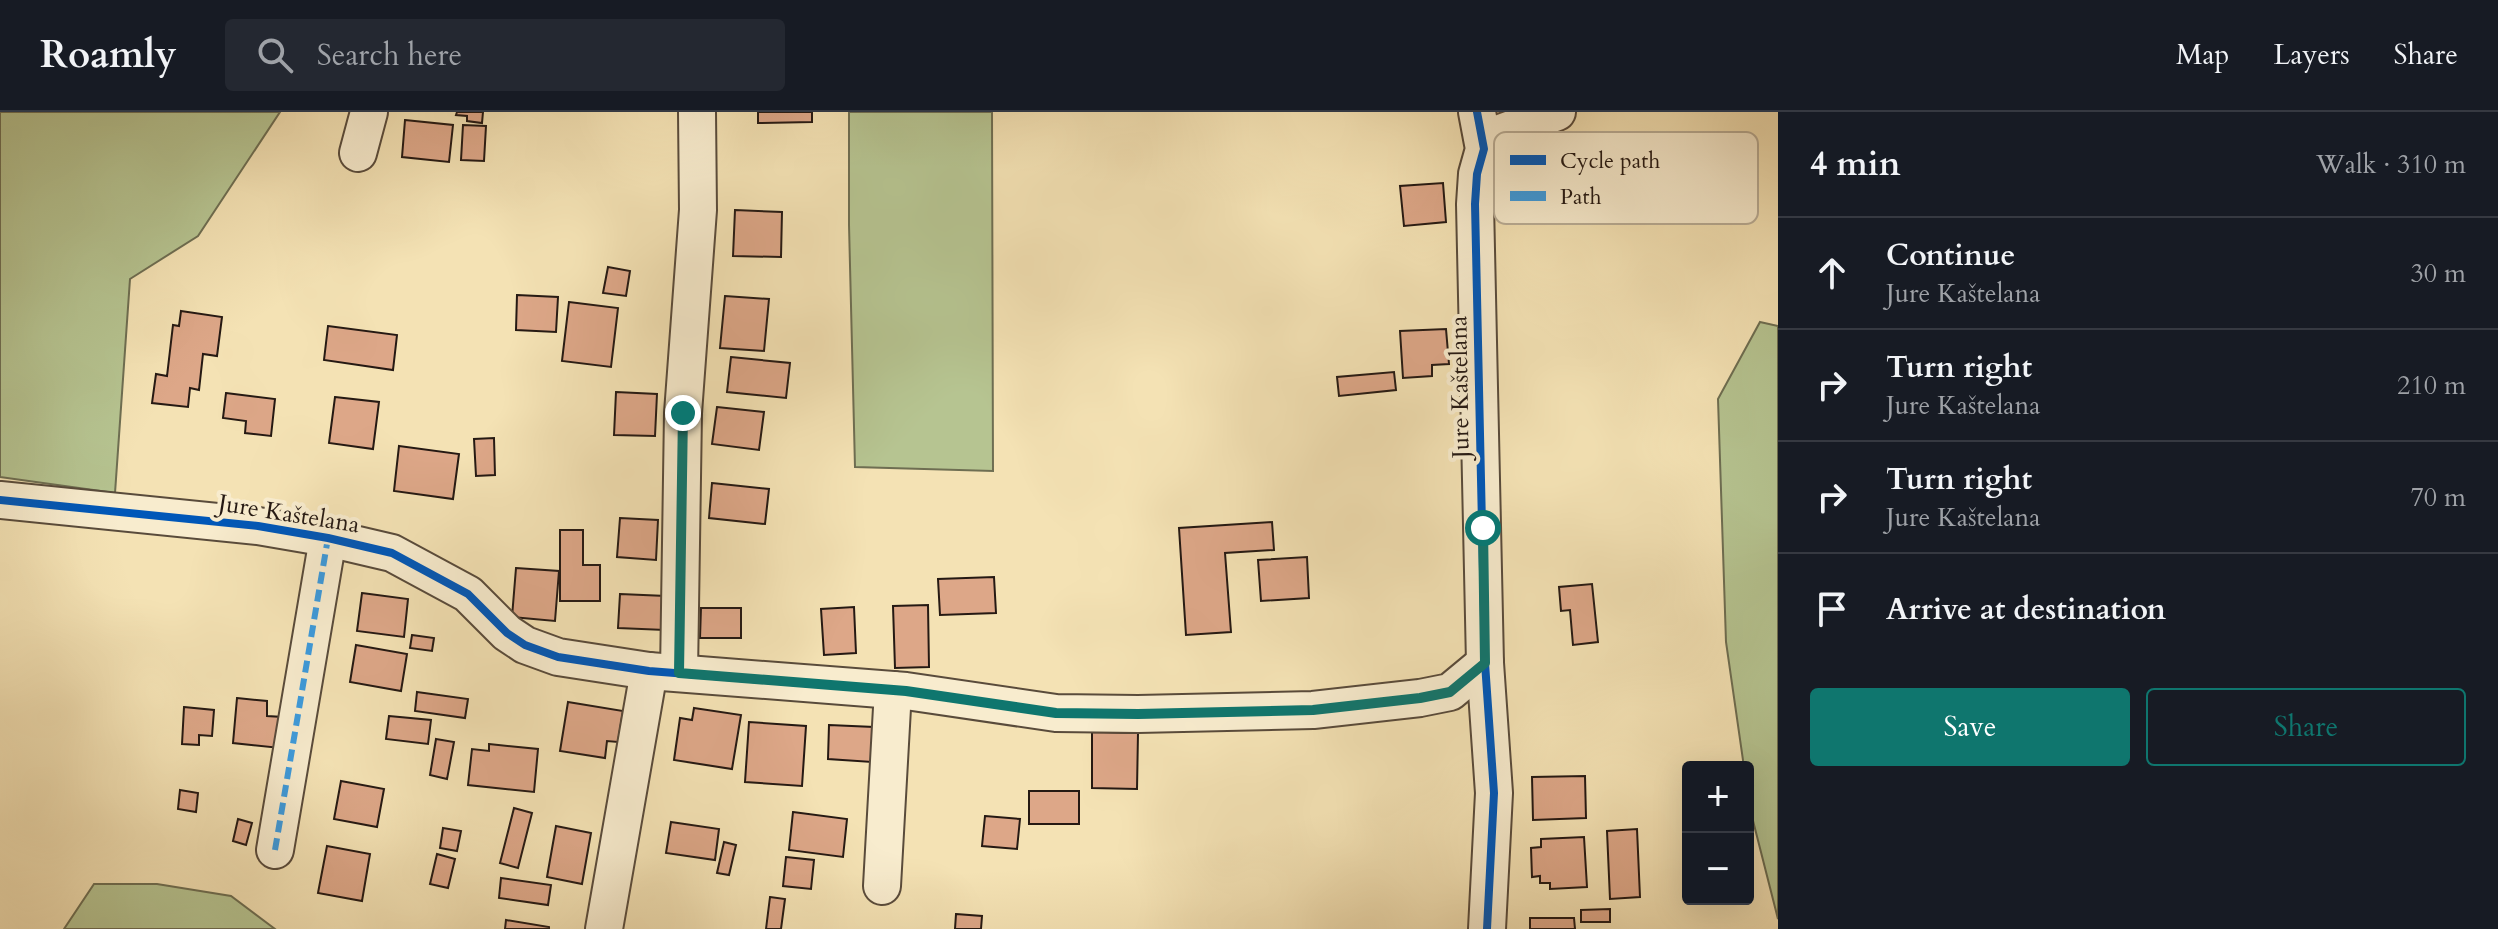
<!DOCTYPE html>
<meta charset="utf-8">
<style>
:root{--surface:#171b24;--page:#242831;--text:#f1f3f6;--muted:#9ea1a6;--line:#363941;--accent:#0f766e}
body{margin:0;font-family:Cardo,serif;background:var(--page);color:var(--text)}
.controls{position:absolute;right:24px;bottom:24px;display:grid;overflow:hidden;border-radius:8px;box-shadow:0 8px 32px #0002}
.controls button{width:72px;height:72px;display:grid;place-items:center;padding:0;border:0;border-bottom:2px solid var(--line);background:var(--surface);color:var(--text);font:40px sans-serif}
.stop{position:absolute;width:24px;height:24px;margin:-18px;border:6px solid #0f766e;border-radius:50%;background:#fff}
.stop.end{background:#0f766e;border-color:#fff;box-shadow:0 2px 8px #0008}
.list{margin:0;padding:0;list-style:none}
h2{display:flex;justify-content:space-between;align-items:center;height:104px;margin:0;padding:0 32px;font-size:34px}
h2 small{font-size:26px;font-weight:400;color:var(--muted)}
.list li{display:grid;grid-template-columns:52px 1fr auto;gap:24px;align-items:center;box-sizing:border-box;height:112px;padding:0 32px;border-top:2px solid var(--line)}
.list b{display:block;font-size:30px;white-space:nowrap}
.list p{margin:0;font-size:26px;white-space:nowrap;color:var(--muted)}
.list em{font-size:26px;font-style:normal;color:var(--muted)}
.actions{display:flex;gap:16px;padding:24px 32px}
.actions a{flex:1;padding:18px 0;border:2px solid var(--accent);border-radius:8px;text-align:center;font-size:28px;color:var(--accent)}
.actions .main{background:var(--accent);color:#fff}
.icon{flex:none;width:44px;height:44px;fill:none;stroke:currentColor;stroke-width:2;stroke-linecap:round;stroke-linejoin:round}
.map{position:relative;flex:none;width:1778px;height:817px;overflow:hidden}
header{display:flex;align-items:center;gap:48px;box-sizing:border-box;height:112px;padding:0 40px;background:var(--surface);border-bottom:2px solid var(--line)}
header strong{font-size:38px}
nav{display:flex;gap:44px;margin-inline-start:auto;font-size:28px}
.search{width:560px;height:72px;background:var(--page);display:flex;align-items:center;gap:20px;box-sizing:border-box;padding:0 28px;border-radius:8px;color:var(--muted);font-size:30px}
main{display:flex}
aside{flex:1;background:var(--surface)}
.map>svg:first-child{display:block}
</style>
<header>
<strong>Roamly</strong>
<div class="search"><svg class="icon" aria-label="search" viewBox="0 0 24 24"><circle cx="10" cy="10" r="6"/><path d="M15 15l6 6"/></svg>Search here</div>
<nav><a>Map</a><a>Layers</a><a>Share</a></nav>
</header>
<main>
<div class="map">
<svg width="1778" height="817" viewBox="0 0 1778 817">
<rect width="100%" height="100%" fill="#f4e2b4"/>
<filter id="stains"><feTurbulence type="fractalNoise" baseFrequency=".0025" numOctaves="4"/><feColorMatrix values="0 0 0 0 .2 0 0 0 0 .09 0 0 0 0 .02 0 0 0 .5 -.17"/></filter>
<radialGradient id="worn" r=".72"><stop offset=".6" stop-color="#630" stop-opacity="0"/><stop offset="1" stop-color="#630" stop-opacity=".3"/></radialGradient>
<g fill="#b6c491" stroke="#6e6e52" stroke-width="2">
<path d="M 0,0 L 280,0 L 198,124 L 130,167 L 115,381 L 0,365 Z"/>
<path d="M 849,0 L 992,0 L 993,359 L 855,355 L 849,113 Z"/>
<path d="M 1760,210 L 1778,214 L 1778,807 L 1748,689 L 1748,655 L 1744,655 L 1726,530 L 1718,287 Z"/>
<path d="M 94,772 L 157,772 L 231,784 L 275,817 L 64,817 Z"/>
</g>
<g fill="#dda788" stroke="#251913" stroke-width="2">
<path d="M 457,0 L 483,0 L 482,11 L 467,9 L 467,4 L 456,3 Z"/>
<path d="M 758,0 L 812,0 L 812,10 L 758,11 Z"/>
<path d="M 405,8 L 453,13 L 449,50 L 402,45 Z"/>
<path d="M 463,13 L 486,14 L 484,49 L 461,48 Z"/>
<path d="M 1443,71 L 1446,110 L 1404,114 L 1400,74 Z"/>
<path d="M 735,98 L 782,100 L 781,145 L 733,144 Z"/>
<path d="M 608,155 L 630,159 L 626,184 L 603,181 Z"/>
<path d="M 517,183 L 558,185 L 556,220 L 516,218 Z"/>
<path d="M 725,184 L 769,187 L 764,239 L 720,236 Z"/>
<path d="M 569,190 L 618,196 L 611,255 L 562,249 Z"/>
<path d="M 181,199 L 222,205 L 217,244 L 203,242 L 199,278 L 190,276 L 188,295 L 152,291 L 156,262 L 167,264 L 173,213 L 179,214 Z"/>
<path d="M 328,214 L 397,223 L 393,258 L 324,248 Z"/>
<path d="M 1446,217 L 1449,252 L 1432,253 L 1432,264 L 1403,266 L 1400,219 Z"/>
<path d="M 731,245 L 790,251 L 786,286 L 727,280 Z"/>
<path d="M 1394,260 L 1396,278 L 1339,284 L 1337,265 Z"/>
<path d="M 616,280 L 657,282 L 655,324 L 614,323 Z"/>
<path d="M 226,281 L 275,287 L 271,324 L 245,321 L 246,309 L 223,306 Z"/>
<path d="M 335,285 L 379,290 L 373,337 L 329,331 Z"/>
<path d="M 717,295 L 764,300 L 759,338 L 712,332 Z"/>
<path d="M 494,326 L 495,363 L 476,364 L 474,327 Z"/>
<path d="M 399,334 L 459,342 L 453,387 L 394,379 Z"/>
<path d="M 712,371 L 769,377 L 765,412 L 709,406 Z"/>
<path d="M 620,406 L 658,408 L 656,448 L 617,445 Z"/>
<path d="M 1272,410 L 1274,438 L 1225,441 L 1231,520 L 1186,523 L 1179,416 Z"/>
<path d="M 560,418 L 583,418 L 583,453 L 600,453 L 600,489 L 560,489 Z"/>
<path d="M 1307,445 L 1309,486 L 1261,489 L 1258,448 Z"/>
<path d="M 516,456 L 559,459 L 555,509 L 512,505 Z"/>
<path d="M 994,465 L 996,501 L 940,503 L 938,467 Z"/>
<path d="M 1592,472 L 1598,530 L 1573,533 L 1570,498 L 1561,499 L 1559,475 Z"/>
<path d="M 362,481 L 408,487 L 404,525 L 357,519 Z"/>
<path d="M 620,482 L 666,484 L 665,518 L 618,516 Z"/>
<path d="M 928,493 L 929,555 L 895,556 L 893,494 Z"/>
<path d="M 854,495 L 856,541 L 824,543 L 821,497 Z"/>
<path d="M 701,496 L 741,496 L 741,526 L 700,526 Z"/>
<path d="M 412,523 L 434,526 L 432,539 L 410,536 Z"/>
<path d="M 356,533 L 407,542 L 401,579 L 350,570 Z"/>
<path d="M 417,580 L 468,587 L 465,606 L 415,599 Z"/>
<path d="M 237,586 L 267,589 L 267,604 L 283,605 L 280,636 L 233,631 Z"/>
<path d="M 568,590 L 623,599 L 618,630 L 607,629 L 605,646 L 560,639 Z"/>
<path d="M 184,595 L 214,598 L 212,624 L 199,623 L 199,633 L 182,632 Z"/>
<path d="M 694,596 L 741,603 L 732,657 L 674,648 L 680,606 L 692,608 Z"/>
<path d="M 389,604 L 431,608 L 428,632 L 386,627 Z"/>
<path d="M 749,610 L 806,614 L 802,674 L 745,670 Z"/>
<path d="M 829,613 L 874,615 L 872,650 L 828,647 Z"/>
<path d="M 1092,620 L 1138,621 L 1137,677 L 1092,676 Z"/>
<path d="M 436,627 L 454,630 L 447,667 L 430,663 Z"/>
<path d="M 489,632 L 538,637 L 534,680 L 468,673 L 472,637 L 489,639 Z"/>
<path d="M 1585,664 L 1586,706 L 1533,708 L 1532,665 Z"/>
<path d="M 341,669 L 384,677 L 377,715 L 334,707 Z"/>
<path d="M 180,678 L 198,681 L 196,700 L 178,697 Z"/>
<rect x="1029" y="679" width="50" height="33"/>
<path d="M 514,696 L 532,701 L 518,756 L 500,751 Z"/>
<path d="M 793,700 L 847,707 L 843,745 L 789,738 Z"/>
<path d="M 985,704 L 1020,707 L 1017,737 L 982,734 Z"/>
<path d="M 238,707 L 252,711 L 246,733 L 233,729 Z"/>
<path d="M 671,710 L 719,717 L 715,748 L 666,741 Z"/>
<path d="M 556,714 L 591,721 L 582,772 L 547,765 Z"/>
<path d="M 443,716 L 461,719 L 457,739 L 440,736 Z"/>
<path d="M 1637,717 L 1640,785 L 1610,787 L 1607,719 Z"/>
<path d="M 1584,725 L 1587,775 L 1550,777 L 1550,771 L 1540,771 L 1540,764 L 1532,765 L 1531,736 L 1541,735 L 1541,727 Z"/>
<path d="M 724,730 L 736,733 L 729,763 L 717,761 Z"/>
<path d="M 327,734 L 370,742 L 362,789 L 318,781 Z"/>
<path d="M 437,742 L 455,747 L 448,776 L 430,772 Z"/>
<path d="M 786,745 L 814,748 L 811,777 L 783,774 Z"/>
<path d="M 501,766 L 551,773 L 548,793 L 499,786 Z"/>
<path d="M 770,785 L 785,787 L 781,817 L 766,817 Z"/>
<path d="M 1610,797 L 1610,810 L 1581,810 L 1581,798 Z"/>
<path d="M 956,802 L 982,804 L 981,817 L 955,817 Z"/>
<path d="M 1530,806 L 1574,806 L 1575,817 L 1530,817 Z"/>
<path d="M 506,808 L 549,815 L 549,817 L 505,817 Z"/>
</g>
<g fill="none" stroke-linecap="round" stroke-linejoin="round">
<g stroke="#594b3b" stroke-width="40">
<g id="minor">
<path d="M 1477,0 L 1484,37 L 1477,62 L 1475,92 L 1485,551 L 1494,681 L 1487,817"/>
<path d="M 1484,37 L 1495,23 L 1557,0"/>
<path d="M 358,41 L 369,0"/>
<path d="M 0,388 L 258,414 L 328,426 L 392,441 L 468,482 L 507,521 L 525,533 L 558,545 L 649,559 L 906,579 L 1056,601 L 1138,602 L 1313,598 L 1420,586 L 1450,580 L 1485,551"/>
<path d="M 679,561 L 683,301 L 698,98 L 697,0"/>
<path d="M 275,738 L 328,426"/>
<path d="M 882,774 L 893,578"/>
<path d="M 604,817 L 649,559"/>
</g>
</g>
<use href="#minor" stroke="#f8ecce" stroke-width="36"/>
<path stroke="#3c9bde" stroke-width="6" stroke-dasharray="12 6" stroke-linecap="butt" d="M 275,738 L 328,426"/>
<g stroke="#f8ecce" stroke-width="13">
<g id="cycleway">
<path d="M 1477,0 L 1484,37 L 1477,62 L 1475,92 L 1485,551 L 1494,681 L 1487,817"/>
<path d="M 0,388 L 258,414 L 328,426 L 392,441 L 468,482 L 507,521 L 525,533 L 558,545 L 649,559 L 906,579 L 1056,601 L 1138,602 L 1313,598 L 1420,586 L 1450,580 L 1485,551"/>
</g>
</g>
<use href="#cycleway" stroke="#0057b8" stroke-width="8"/>
</g>
<g fill="none" stroke-linecap="round" stroke-linejoin="round">
<path stroke="#0f766e" stroke-width="10" d="M 683,301 L 679,561 L 906,579 L 1056,601 L 1138,602 L 1313,598 L 1420,586 L 1450,580 L 1485,551 L 1483,416"/>
</g>
<g text-anchor="middle" dominant-baseline="central" stroke-width="8" stroke-linejoin="round" paint-order="stroke">
<g font-size="24" fill="#251913" stroke="#f8ecce">
<text transform="translate(1460 275) rotate(-91)">Jure Kaštelana</text>
<text transform="translate(289 402) rotate(9)">Jure Kaštelana</text>
</g>
</g>
<rect x="1494" y="20" width="264" height="92" rx="12" fill="#f8ecce" stroke="#b9ad96" stroke-width="2"/>
<rect x="1510" y="43" width="36" height="10" fill="#0057b8"/>
<rect x="1510" y="79" width="36" height="10" fill="#3c9bde"/>
<g font-size="22" fill="#251913">
<text x="1560" y="56">Cycle path</text>
<text x="1560" y="92">Path</text>
</g>
<rect width="100%" height="100%" filter="url(#stains)"/>
<rect width="100%" height="100%" fill="url(#worn)"/>
</svg>
<div class="controls">
<button>+</button>
<button>−</button>
</div>
<div class="stop" style="left:1483px;top:416px"></div>
<div class="stop end" style="left:683px;top:301px"></div>
</div>
<aside>
<h2>4 min<small>Walk · 310 m</small></h2>
<ul class="list">
<li><svg class="icon" aria-label="ahead" viewBox="0 0 24 24"><path d="M12 20V5M6 11l6-6 6 6"/></svg><div><b>Continue</b><p>Jure Kaštelana</p></div><em>30 m</em></li>
<li><svg class="icon" aria-label="right" viewBox="0 0 24 24"><path d="M7 20v-9h11M14 6l5 5-5 5"/></svg><div><b>Turn right</b><p>Jure Kaštelana</p></div><em>210 m</em></li>
<li><svg class="icon" aria-label="right" viewBox="0 0 24 24"><path d="M7 20v-9h11M14 6l5 5-5 5"/></svg><div><b>Turn right</b><p>Jure Kaštelana</p></div><em>70 m</em></li>
<li><svg class="icon" aria-label="arrive" viewBox="0 0 24 24"><path d="M6 21V4h12l-3 4 3 4H6"/></svg><div><b>Arrive at destination</b></div></li>
</ul>
<div class="actions"><a class="main">Save</a><a>Share</a></div>
</aside>
</main>
